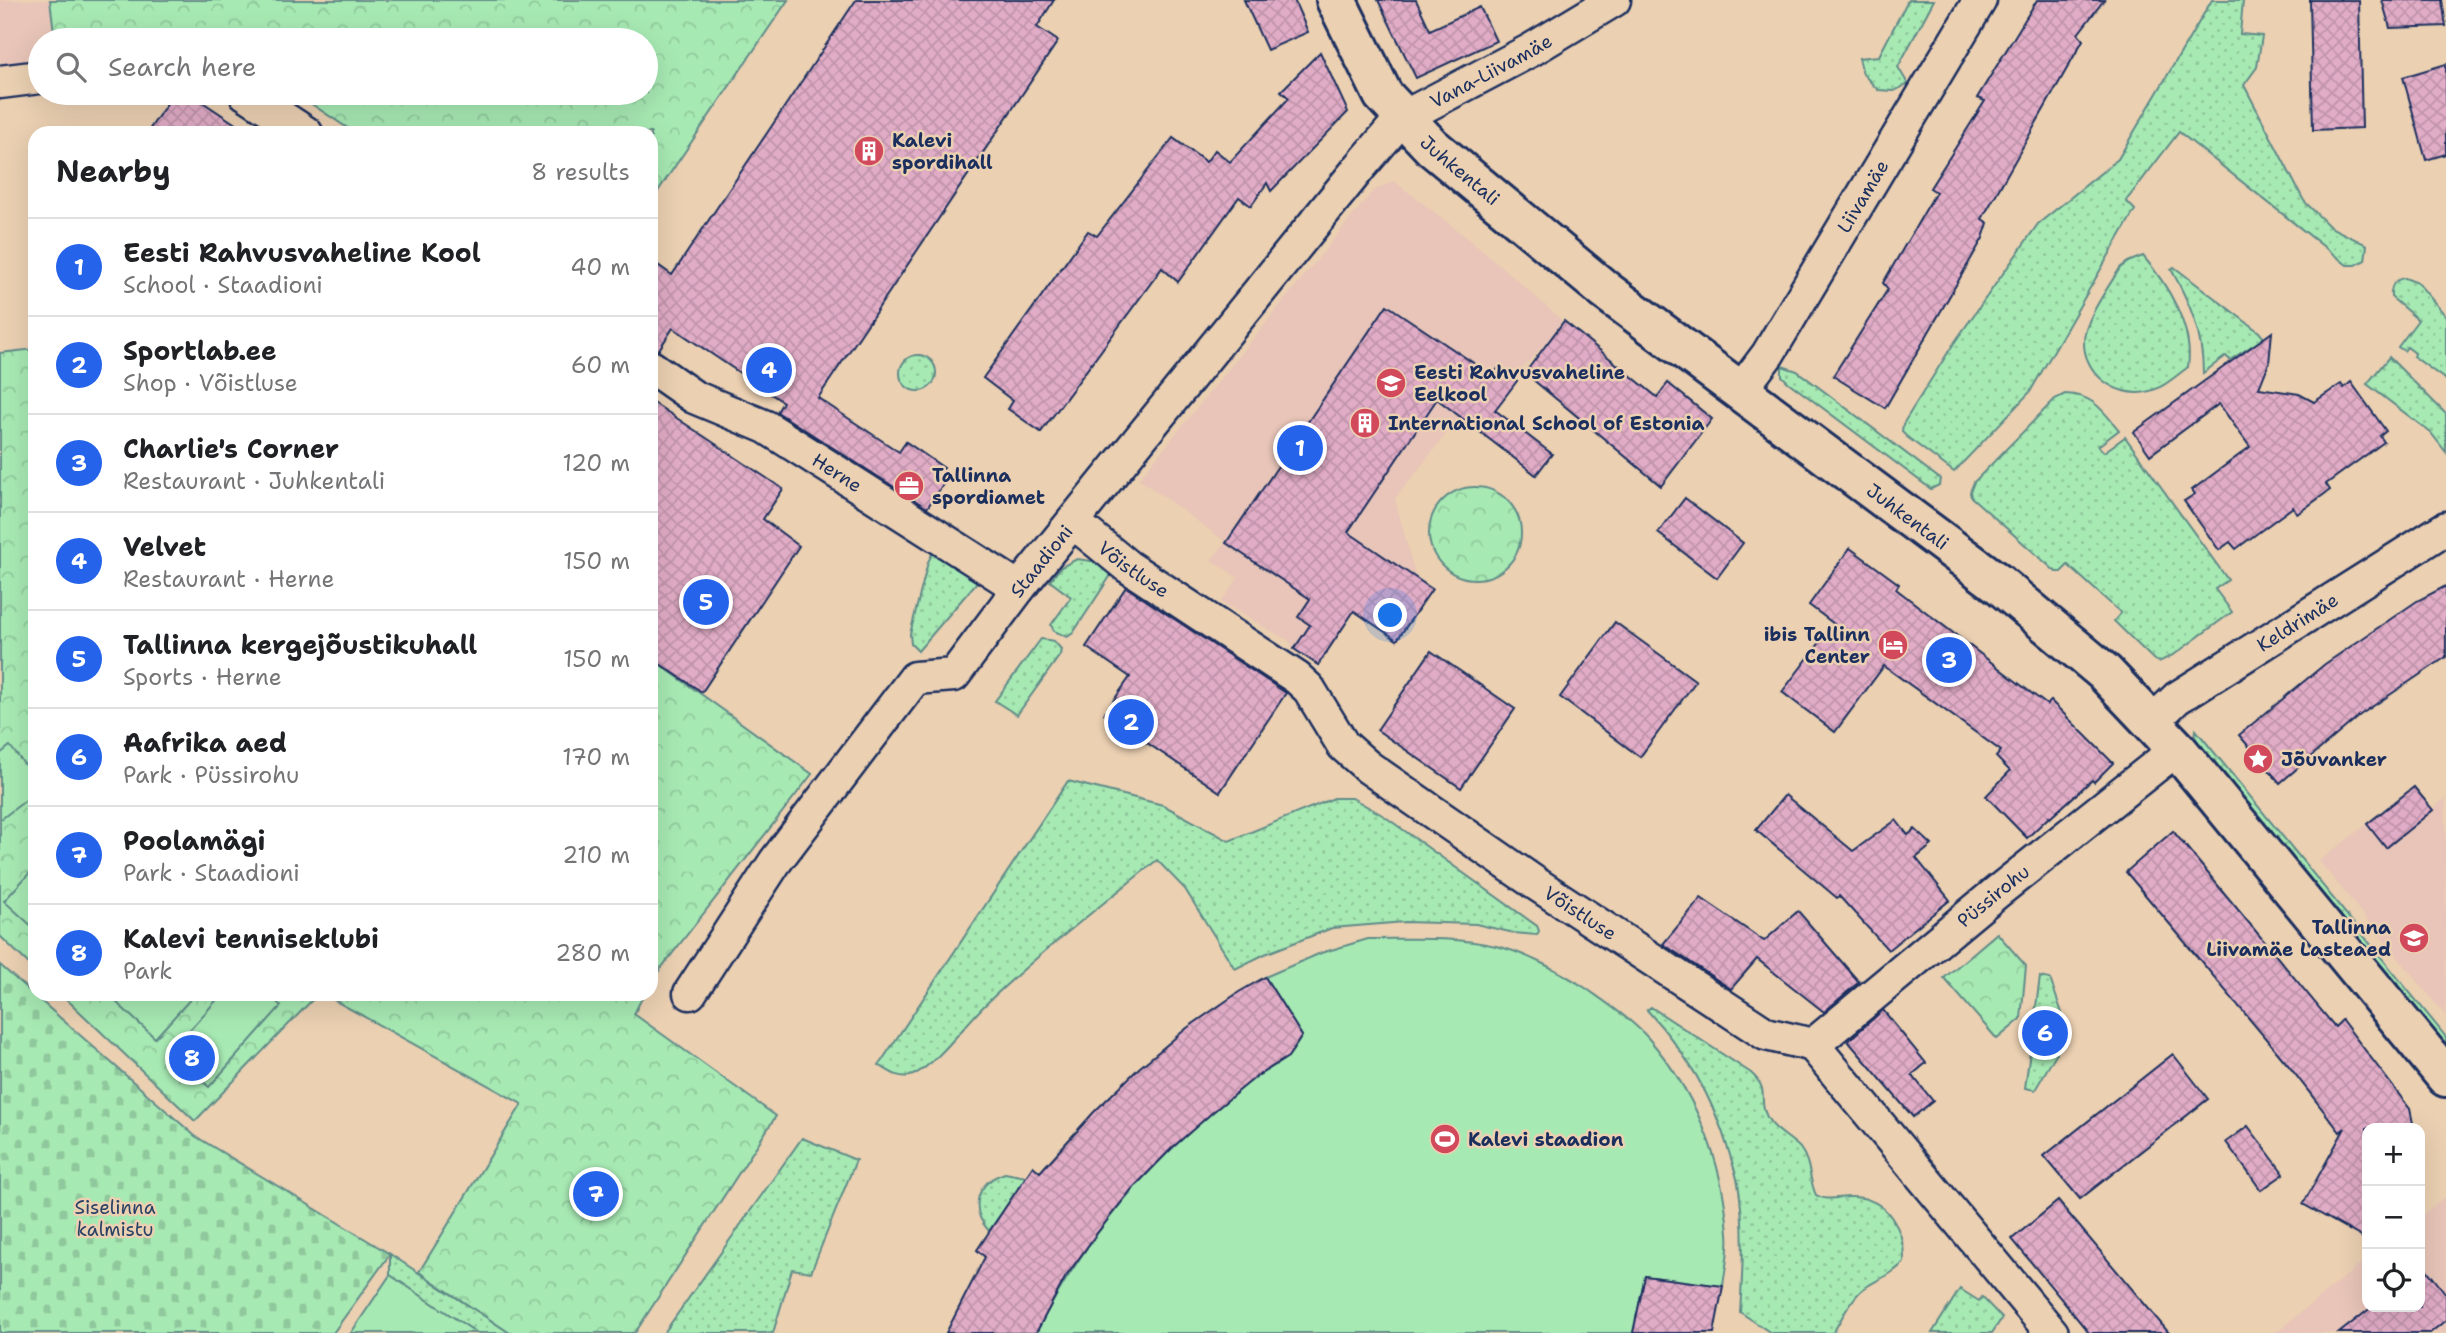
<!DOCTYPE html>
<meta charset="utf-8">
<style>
:root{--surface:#fff;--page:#f2f2f2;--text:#202124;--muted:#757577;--line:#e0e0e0;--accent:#2563eb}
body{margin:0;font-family:"Shantell Sans",sans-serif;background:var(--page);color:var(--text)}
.controls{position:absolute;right:21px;bottom:21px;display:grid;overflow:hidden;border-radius:14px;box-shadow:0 7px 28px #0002}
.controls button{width:63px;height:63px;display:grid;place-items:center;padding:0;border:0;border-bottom:2px solid var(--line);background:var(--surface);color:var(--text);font:35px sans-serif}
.you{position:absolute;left:1391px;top:616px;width:24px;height:24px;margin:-18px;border:5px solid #fff;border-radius:50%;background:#1a73e8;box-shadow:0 0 0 10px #1a73e833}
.badge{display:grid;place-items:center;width:46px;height:46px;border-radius:50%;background:var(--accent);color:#fff;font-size:23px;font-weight:700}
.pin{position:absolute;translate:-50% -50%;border:4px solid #fff;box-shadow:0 2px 7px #0006}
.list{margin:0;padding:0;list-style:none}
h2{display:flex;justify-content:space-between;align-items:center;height:91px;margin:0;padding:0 28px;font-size:30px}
h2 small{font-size:23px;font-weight:400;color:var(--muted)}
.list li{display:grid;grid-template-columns:46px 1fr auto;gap:21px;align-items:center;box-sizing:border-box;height:98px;padding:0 28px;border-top:2px solid var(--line)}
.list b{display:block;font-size:26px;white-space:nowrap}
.list p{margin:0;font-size:23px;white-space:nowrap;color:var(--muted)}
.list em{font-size:23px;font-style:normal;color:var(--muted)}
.icon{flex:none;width:38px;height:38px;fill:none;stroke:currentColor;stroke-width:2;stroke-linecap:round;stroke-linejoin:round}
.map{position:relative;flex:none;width:2446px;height:1333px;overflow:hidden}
.search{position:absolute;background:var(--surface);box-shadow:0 7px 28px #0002;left:28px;top:28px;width:630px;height:77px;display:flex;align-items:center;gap:18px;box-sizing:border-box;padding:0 24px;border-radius:38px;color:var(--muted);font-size:26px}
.panel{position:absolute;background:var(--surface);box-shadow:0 7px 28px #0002;left:28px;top:126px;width:630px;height:875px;border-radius:21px}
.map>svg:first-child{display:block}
</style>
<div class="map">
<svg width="2446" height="1333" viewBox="0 0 2446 1333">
<defs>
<pattern id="grass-dots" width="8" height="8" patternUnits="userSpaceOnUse" patternTransform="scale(1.75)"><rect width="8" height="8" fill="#a7e9b3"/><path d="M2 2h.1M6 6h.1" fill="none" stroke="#8fc89c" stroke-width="1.8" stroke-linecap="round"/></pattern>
<pattern id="cemetery-stones" width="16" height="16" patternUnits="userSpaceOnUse" patternTransform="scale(1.75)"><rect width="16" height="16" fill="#a7e9b3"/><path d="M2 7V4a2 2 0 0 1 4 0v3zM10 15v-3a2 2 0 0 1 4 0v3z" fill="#8fc89c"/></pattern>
<pattern id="park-crowns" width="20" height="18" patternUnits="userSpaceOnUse" patternTransform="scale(1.75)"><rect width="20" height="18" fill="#a7e9b3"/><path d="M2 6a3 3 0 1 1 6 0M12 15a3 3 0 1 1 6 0" fill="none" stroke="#8fc89c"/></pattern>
<pattern id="building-cross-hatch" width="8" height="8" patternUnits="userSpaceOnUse" patternTransform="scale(1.75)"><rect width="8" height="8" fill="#e1acc5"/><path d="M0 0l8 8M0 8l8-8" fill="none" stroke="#c094ac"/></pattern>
</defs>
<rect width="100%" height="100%" fill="#ebd0b2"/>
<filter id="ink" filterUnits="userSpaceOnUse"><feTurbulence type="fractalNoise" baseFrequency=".0143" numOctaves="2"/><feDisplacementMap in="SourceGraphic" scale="14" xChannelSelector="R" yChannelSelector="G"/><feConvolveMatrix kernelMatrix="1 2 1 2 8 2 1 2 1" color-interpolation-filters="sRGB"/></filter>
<g filter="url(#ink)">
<g fill="#e8c5b8">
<path d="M 0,0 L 50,0 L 55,40 L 40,40 L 40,68 L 0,72 Z"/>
<path d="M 1394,181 L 1479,247 L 1565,323 L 1513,378 L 1499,367 L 1395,499 L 1416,578 L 1432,589 L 1364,598 L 1318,665 L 1294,649 L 1289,641 L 1221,602 L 1238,578 L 1211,560 L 1226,542 L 1139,479 L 1373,191 Z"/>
<path d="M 2446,798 L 2446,1016 L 2319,861 L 2367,824 L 2386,847 Z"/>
<path d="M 2446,1196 L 2446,1333 L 2275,1333 L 2367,1259 L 2367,1307 L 2420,1307 L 2420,1217 Z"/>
</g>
<g fill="url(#grass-dots)" stroke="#618c88" stroke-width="2">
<path d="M 1908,0 L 1934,0 L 1898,67 L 1908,84 L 1894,91 L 1878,90 L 1863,74 L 1859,58 L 1879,56 Z"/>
<path d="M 2212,0 L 2243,0 L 2240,34 L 2262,36 L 2257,67 L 2244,85 L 2304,201 L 2330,227 L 2367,245 L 2365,260 L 2356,265 L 2347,265 L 2179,132 L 2126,201 L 2135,210 L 2030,392 L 1954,472 L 1907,437 L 1902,432 L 1903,424 L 1954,343 L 2038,224 L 2118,159 Z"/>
<path d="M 2143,256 C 2168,285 2194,328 2188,367 C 2175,377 2162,389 2146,392 C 2116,398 2083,373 2084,341 C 2084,321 2109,286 2120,268 L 2128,262 Z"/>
<path d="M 2174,267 L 2259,332 L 2264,338 L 2230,360 L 2226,356 L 2203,373 C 2203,334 2190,303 2171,269 Z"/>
<path d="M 2405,278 L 2418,283 L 2446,316 L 2446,380 L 2413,356 L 2415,353 L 2407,347 L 2404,351 L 2398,347 L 2418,320 L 2391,297 C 2390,286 2395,279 2405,278 Z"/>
<circle cx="918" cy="373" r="18"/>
<path d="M 2389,357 L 2446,414 L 2446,452 L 2431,433 L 2367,384 Z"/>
<path d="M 1782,366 L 1797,371 L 1940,479 L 1939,485 L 1931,489 L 1788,382 L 1782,376 Z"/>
<path d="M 2065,394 C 2094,395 2102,410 2119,430 L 2098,446 L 2104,452 L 2125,437 L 2228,580 L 2215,589 L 2232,612 L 2175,654 L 2159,662 L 2154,660 L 2114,621 L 2121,613 L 2068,565 L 2061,572 L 2056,572 L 1971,497 L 1970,492 L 1974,482 L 2055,399 Z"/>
<path d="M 937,544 L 983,575 L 918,651 L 911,644 L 910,634 L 928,562 Z"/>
<path d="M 1077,559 L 1098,562 L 1113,572 L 1073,633 L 1067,637 L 1054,631 L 1051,625 L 1071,597 L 1050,581 L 1061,567 Z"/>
<path d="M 1041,639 L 1054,641 L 1061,649 L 1060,655 L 1017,715 L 995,701 Z"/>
<path d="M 2196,730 L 2446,1037 L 2446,1047 L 2199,745 L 2195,737 Z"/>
<path d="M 1068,781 L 1163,805 L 1229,841 L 1334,798 L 1352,798 L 1384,816 L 1537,926 L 1539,931 L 1537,935 L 1514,933 L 1476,924 L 1405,922 L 1332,928 L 1265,954 L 1235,969 L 1185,889 L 1157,860 C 1099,907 1039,953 986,1004 C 966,1023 936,1065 913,1075 C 900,1080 890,1072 879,1065 Z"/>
<path d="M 2040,977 L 2050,979 L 2062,1013 L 2056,1054 L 2035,1090 L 2025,1088 Z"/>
<path d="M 1651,1007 L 1751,1073 C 1771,1091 1757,1097 1767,1117 C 1773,1130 1791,1138 1800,1148 C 1811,1162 1809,1181 1816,1195 C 1827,1202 1841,1196 1853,1197 C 1888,1198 1905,1231 1904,1262 C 1892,1276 1876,1279 1862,1290 C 1850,1300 1841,1320 1833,1333 L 1771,1333 L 1740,1312 C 1743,1269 1745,1226 1738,1183 C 1736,1173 1732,1162 1729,1152 C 1712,1095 1687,1054 1647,1010 Z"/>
<path d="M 802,1138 L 856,1160 L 811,1272 L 792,1269 L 773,1333 L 664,1333 Z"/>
<path d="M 1005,1173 L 1026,1177 L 989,1231 C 969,1209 976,1182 1005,1173 Z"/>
<path d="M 390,1254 L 510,1333 L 477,1333 L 390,1275 Z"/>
<path d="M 1960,1289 L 1979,1301 L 1982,1297 L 2002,1318 L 1992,1333 L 1932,1333 Z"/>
</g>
<path fill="url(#cemetery-stones)" stroke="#618c88" stroke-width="2" d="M 0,965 L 195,1136 L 390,1254 L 333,1333 L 0,1333 Z"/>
<g fill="url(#park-crowns)" stroke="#618c88" stroke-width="2">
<path d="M 50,0 L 788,0 L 654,197 L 651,196 L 651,133 L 355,133 L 295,93 L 646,93 L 646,40 L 55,40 Z"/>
<path d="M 35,349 L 35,970 L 0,936 L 0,353 Z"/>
<circle cx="1475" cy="533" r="46"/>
<path d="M 651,658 L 812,774 L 651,981 Z"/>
<path d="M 1997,933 L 2026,966 L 2021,1019 L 1997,1039 L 1944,978 Z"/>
<path d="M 61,994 L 318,994 L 195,1121 Z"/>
<path d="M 323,994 L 644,994 L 634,1014 L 776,1116 L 635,1333 L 510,1333 L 419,1272 L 522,1104 Z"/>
</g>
<g fill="#a7e9b3" stroke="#618c88" stroke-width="2">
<path d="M 10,746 L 35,778 L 35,793 L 0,820 L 0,754 Z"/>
<path d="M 35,867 L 35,929 L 4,901 Z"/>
<path d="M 1368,939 C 1410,939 1454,936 1496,946 C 1524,952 1563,973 1587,989 C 1608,1004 1632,1020 1649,1039 C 1696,1093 1723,1161 1728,1233 C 1730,1250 1725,1269 1723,1286 L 1645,1276 L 1633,1333 L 1036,1333 C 1075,1256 1128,1187 1192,1130 C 1212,1112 1233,1094 1255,1078 C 1265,1071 1277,1065 1286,1058 C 1293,1053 1297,1043 1302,1036 L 1265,977 L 1321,953 Z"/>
<path d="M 124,994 L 195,994 L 155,1038 L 116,1002 Z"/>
<path d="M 222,994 L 268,994 L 281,1006 L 209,1087 L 170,1052 Z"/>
<path d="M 390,1275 L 477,1333 L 351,1333 Z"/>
</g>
<g fill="url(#building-cross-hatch)" stroke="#1b2f5e" stroke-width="2">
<path d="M 856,0 L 1054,0 L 1037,27 L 1058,41 L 818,398 L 899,452 L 906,442 L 944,468 L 937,478 L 944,483 L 927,508 L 777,412 L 783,402 L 673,328 L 658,351 L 651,349 L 651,260 L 672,275 Z"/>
<path d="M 1244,0 L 1294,0 L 1308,32 L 1267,50 Z"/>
<path d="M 1378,0 L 1416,0 L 1430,30 L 1480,7 L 1496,41 L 1416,78 Z"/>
<path d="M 2037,0 L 2104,0 L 2078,34 L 2083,40 L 1982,219 L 1988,223 L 1983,238 L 1885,408 L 1833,376 L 1888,289 L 1883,283 L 1936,192 L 1930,188 L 1985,101 L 1977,98 Z"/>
<path d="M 2310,0 L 2359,0 L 2362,128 L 2313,130 Z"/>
<path d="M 2382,0 L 2442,0 L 2446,26 L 2390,28 Z"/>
<path d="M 1320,52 L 1348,112 L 1271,191 L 1267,183 L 1251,206 L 1239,197 L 1178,282 L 1162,268 L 1041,432 L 1008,409 L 1013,401 L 983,378 L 1088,231 L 1097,236 L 1173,138 L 1206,162 L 1215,150 L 1230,162 L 1289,98 L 1281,91 Z"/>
<path d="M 2446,64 L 2446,154 L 2426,160 L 2403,77 Z"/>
<path d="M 174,93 L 189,93 L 249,133 L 147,133 Z"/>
<path d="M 1387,305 L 1493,376 L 1499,367 L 1517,381 L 1495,410 L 1552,454 L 1536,475 L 1437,399 L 1348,532 L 1432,589 L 1397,640 L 1354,611 L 1318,665 L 1294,649 L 1310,625 L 1298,617 L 1310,599 L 1226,543 Z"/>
<path d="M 1564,321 L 1657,397 L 1668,383 L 1712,419 L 1661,486 L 1525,373 Z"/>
<path d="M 2272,332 L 2269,363 L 2259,388 L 2299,394 L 2314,402 L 2341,384 L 2344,388 L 2351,382 L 2386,431 L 2380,436 L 2384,442 L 2326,484 L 2330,490 L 2297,514 L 2293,507 L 2236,549 L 2230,542 L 2219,550 L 2184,501 L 2195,494 L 2192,490 L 2250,447 L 2219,404 L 2150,455 L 2134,432 Z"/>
<path d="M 651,401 L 783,489 L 763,519 L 799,546 L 702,692 L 651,658 Z"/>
<path d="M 1685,498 L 1743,543 L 1717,578 L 1658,533 Z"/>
<path d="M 1850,548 L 1899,584 L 1896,589 L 2047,705 L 2051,701 L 2113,763 L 2094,782 L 2092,780 L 2050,818 L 2049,817 L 2027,838 L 1986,796 L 2010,771 L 1996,757 L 2001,751 L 1884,666 L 1835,732 L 1782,692 L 1834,624 L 1809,605 Z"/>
<path d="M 2446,586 L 2446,657 L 2360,715 L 2280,783 L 2239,735 L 2325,664 L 2417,601 Z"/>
<path d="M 1126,587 L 1286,693 L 1220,792 L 1104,714 L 1130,677 L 1086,647 Z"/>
<path d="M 1615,622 L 1696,681 L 1640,757 L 1560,697 Z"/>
<path d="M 1431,651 L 1515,709 L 1461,788 L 1377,730 Z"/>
<path d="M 2414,787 L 2433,810 L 2386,848 L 2367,824 Z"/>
<path d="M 1785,795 L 1853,851 L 1896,820 L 1908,835 L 1915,829 L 1932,845 L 1916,858 L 1950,900 L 1888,950 L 1839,896 L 1837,898 L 1756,830 Z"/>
<path d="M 2173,831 L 2335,1027 L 2342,1020 L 2410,1109 L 2414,1128 L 2367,1128 L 2367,1240 L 2303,1204 L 2345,1128 L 2340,1132 L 2288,1065 L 2126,872 Z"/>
<path d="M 1701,898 L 1764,941 L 1798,911 L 1859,982 L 1824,1012 L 1757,959 L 1731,989 L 1663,944 Z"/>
<path d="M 1265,977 L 1302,1036 L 1288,1057 L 1257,1076 L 1213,1112 L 1172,1148 L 1132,1189 L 1097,1233 L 1065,1278 L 1036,1333 L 946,1333 L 985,1257 L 977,1250 L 1033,1166 L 1040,1172 L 1094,1112 L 1139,1068 L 1187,1028 L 1239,992 Z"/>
<path d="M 1883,1010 L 1926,1063 L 1912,1075 L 1933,1101 L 1913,1117 L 1848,1041 Z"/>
<path d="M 2173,1054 L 2208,1099 L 2080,1199 L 2044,1156 Z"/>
<path d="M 2248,1126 L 2284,1174 L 2261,1190 L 2226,1142 Z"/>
<path d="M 2058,1201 L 2169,1333 L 2089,1333 L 2012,1239 Z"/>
<path d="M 2420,1261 L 2446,1294 L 2446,1320 L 2430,1333 L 2339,1333 L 2372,1307 L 2420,1307 Z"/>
<path d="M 1645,1276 L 1723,1286 L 1714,1333 L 1633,1333 Z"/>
</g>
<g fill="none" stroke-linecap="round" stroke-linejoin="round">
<g stroke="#1b2f5e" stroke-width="37">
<g id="street">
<path d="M 0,82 L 40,77"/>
<path d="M 245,93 L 306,133"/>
<path id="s1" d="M 651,367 L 694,397 L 766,427 L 1019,588"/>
<path id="s2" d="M 1741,390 L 1768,354 L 1980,0"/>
<path id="s3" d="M 1073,522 L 1127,566 L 1297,678 L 1309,689 L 1343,745 L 1368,767 L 1535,883 L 1766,1034 L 1813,1045 L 2052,1333"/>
<path id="s4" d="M 2152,722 L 2177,698 L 2446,528"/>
<path id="s5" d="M 690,993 L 775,862 L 915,678 L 954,675 L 1019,588 L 1360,167 L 1402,118 L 1531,50 L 1614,0"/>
<path id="s6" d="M 1813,1045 L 1997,892 L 2177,749"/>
</g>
</g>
<g stroke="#1b2f5e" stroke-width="44">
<g id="secondary">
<path id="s7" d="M 1336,0 L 1383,95 L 1432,147 L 1606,291 L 2000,585 L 2104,672 L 2177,749 L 2446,1077"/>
</g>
</g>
<use href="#street" stroke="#ebd0b2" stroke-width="32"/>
<use href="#secondary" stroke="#ebd0b2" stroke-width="38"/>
</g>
</g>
<defs>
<g id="building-disc" transform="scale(1.575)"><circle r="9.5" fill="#d1495b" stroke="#ebd0b2"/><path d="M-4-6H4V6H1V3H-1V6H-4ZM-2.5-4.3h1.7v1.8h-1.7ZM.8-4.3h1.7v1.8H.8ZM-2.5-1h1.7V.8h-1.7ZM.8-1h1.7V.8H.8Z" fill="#fff"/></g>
<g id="school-disc" transform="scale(1.575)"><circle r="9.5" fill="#d1495b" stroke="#ebd0b2"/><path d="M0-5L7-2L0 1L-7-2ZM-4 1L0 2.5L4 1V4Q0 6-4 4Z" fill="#fff"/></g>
<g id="office-disc" transform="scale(1.575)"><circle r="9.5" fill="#d1495b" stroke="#ebd0b2"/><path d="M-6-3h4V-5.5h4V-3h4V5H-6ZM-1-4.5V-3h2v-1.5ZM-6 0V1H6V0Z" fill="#fff"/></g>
<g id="hotel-disc" transform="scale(1.575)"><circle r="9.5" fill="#d1495b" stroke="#ebd0b2"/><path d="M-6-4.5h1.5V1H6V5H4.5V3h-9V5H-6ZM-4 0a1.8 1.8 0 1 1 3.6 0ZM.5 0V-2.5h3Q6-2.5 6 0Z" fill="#fff"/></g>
<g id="sight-disc" transform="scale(1.575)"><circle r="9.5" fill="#d1495b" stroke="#ebd0b2"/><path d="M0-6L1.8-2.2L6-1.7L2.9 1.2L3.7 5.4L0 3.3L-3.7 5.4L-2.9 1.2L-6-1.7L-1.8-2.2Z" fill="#fff"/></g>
<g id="stadium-disc" transform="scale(1.575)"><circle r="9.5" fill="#d1495b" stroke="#ebd0b2"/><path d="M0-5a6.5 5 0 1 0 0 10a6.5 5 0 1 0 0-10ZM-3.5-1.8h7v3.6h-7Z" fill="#fff"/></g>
</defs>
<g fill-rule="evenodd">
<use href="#building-disc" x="869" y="151"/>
<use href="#school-disc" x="1391" y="383"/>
<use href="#building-disc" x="1365" y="423"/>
<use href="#office-disc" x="909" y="486"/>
<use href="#hotel-disc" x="1893" y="645"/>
<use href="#sight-disc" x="2258" y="759"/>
<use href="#school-disc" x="2414" y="938"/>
<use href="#stadium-disc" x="1445" y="1139"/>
</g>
<g text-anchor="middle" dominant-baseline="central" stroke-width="5" stroke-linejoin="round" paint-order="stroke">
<g font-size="19" fill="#1b2f5e" stroke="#ebd0b2">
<text stroke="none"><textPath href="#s5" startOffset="1242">Vana-Liivamäe</textPath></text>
<text stroke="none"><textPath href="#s7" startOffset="214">Juhkentali</textPath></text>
<text stroke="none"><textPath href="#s2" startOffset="229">Liivamäe</textPath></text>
<text stroke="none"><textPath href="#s1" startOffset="215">Herne</textPath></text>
<text stroke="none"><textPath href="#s7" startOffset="780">Juhkentali</textPath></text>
<text stroke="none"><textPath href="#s5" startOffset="570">Staadioni</textPath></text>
<text stroke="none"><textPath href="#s3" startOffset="77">Võistluse</textPath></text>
<text stroke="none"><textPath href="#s4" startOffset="177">Keldrimäe</textPath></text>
<text stroke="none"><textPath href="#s6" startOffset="234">Püssirohu</textPath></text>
<text stroke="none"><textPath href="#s3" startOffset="646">Võistluse</textPath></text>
</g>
<g font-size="19" font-weight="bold" fill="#1b2f5e" stroke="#ebd0b2" text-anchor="start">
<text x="892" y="140">Kalevi<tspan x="892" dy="22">spordihall</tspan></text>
<text x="1414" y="372">Eesti Rahvusvaheline<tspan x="1414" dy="22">Eelkool</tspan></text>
<text x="1388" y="423">International School of Estonia</text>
<text x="932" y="475">Tallinna<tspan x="932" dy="22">spordiamet</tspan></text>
<text x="1870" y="634" text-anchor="end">ibis Tallinn<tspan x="1870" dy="22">Center</tspan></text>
<text x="2281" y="759">Jõuvanker</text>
<text x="2391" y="927" text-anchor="end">Tallinna<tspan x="2391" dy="22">Liivamäe Lasteaed</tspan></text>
<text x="1468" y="1139">Kalevi staadion</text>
</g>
<g font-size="19" fill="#294266" stroke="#ebd0b2">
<text x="115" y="1207">Siselinna<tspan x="115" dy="22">kalmistu</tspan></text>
</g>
</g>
</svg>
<div class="controls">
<button>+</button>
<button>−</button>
<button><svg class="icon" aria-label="locate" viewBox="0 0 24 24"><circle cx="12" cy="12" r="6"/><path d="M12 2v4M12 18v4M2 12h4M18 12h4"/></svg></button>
</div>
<div class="you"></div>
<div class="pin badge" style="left:1300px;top:448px">1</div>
<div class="pin badge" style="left:1131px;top:722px">2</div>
<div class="pin badge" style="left:1949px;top:660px">3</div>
<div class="pin badge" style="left:769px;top:370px">4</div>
<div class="pin badge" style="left:706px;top:602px">5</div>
<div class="pin badge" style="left:2045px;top:1033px">6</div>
<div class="pin badge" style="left:596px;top:1194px">7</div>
<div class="pin badge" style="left:192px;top:1058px">8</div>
<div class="search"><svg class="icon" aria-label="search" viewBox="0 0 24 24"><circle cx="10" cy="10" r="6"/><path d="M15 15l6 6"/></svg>Search here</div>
<section class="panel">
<h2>Nearby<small>8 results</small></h2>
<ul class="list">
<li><span class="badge">1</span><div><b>Eesti Rahvusvaheline Kool</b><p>School · Staadioni</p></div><em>40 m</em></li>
<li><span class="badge">2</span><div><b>Sportlab.ee</b><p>Shop · Võistluse</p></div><em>60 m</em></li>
<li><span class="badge">3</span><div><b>Charlie's Corner</b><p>Restaurant · Juhkentali</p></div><em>120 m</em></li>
<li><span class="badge">4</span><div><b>Velvet</b><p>Restaurant · Herne</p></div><em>150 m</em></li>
<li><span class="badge">5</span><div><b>Tallinna kergejõustikuhall</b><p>Sports · Herne</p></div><em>150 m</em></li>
<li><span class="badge">6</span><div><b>Aafrika aed</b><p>Park · Püssirohu</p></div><em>170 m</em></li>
<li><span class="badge">7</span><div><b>Poolamägi</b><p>Park · Staadioni</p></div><em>210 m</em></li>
<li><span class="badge">8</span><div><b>Kalevi tenniseklubi</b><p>Park</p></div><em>280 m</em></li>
</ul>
</section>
</div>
